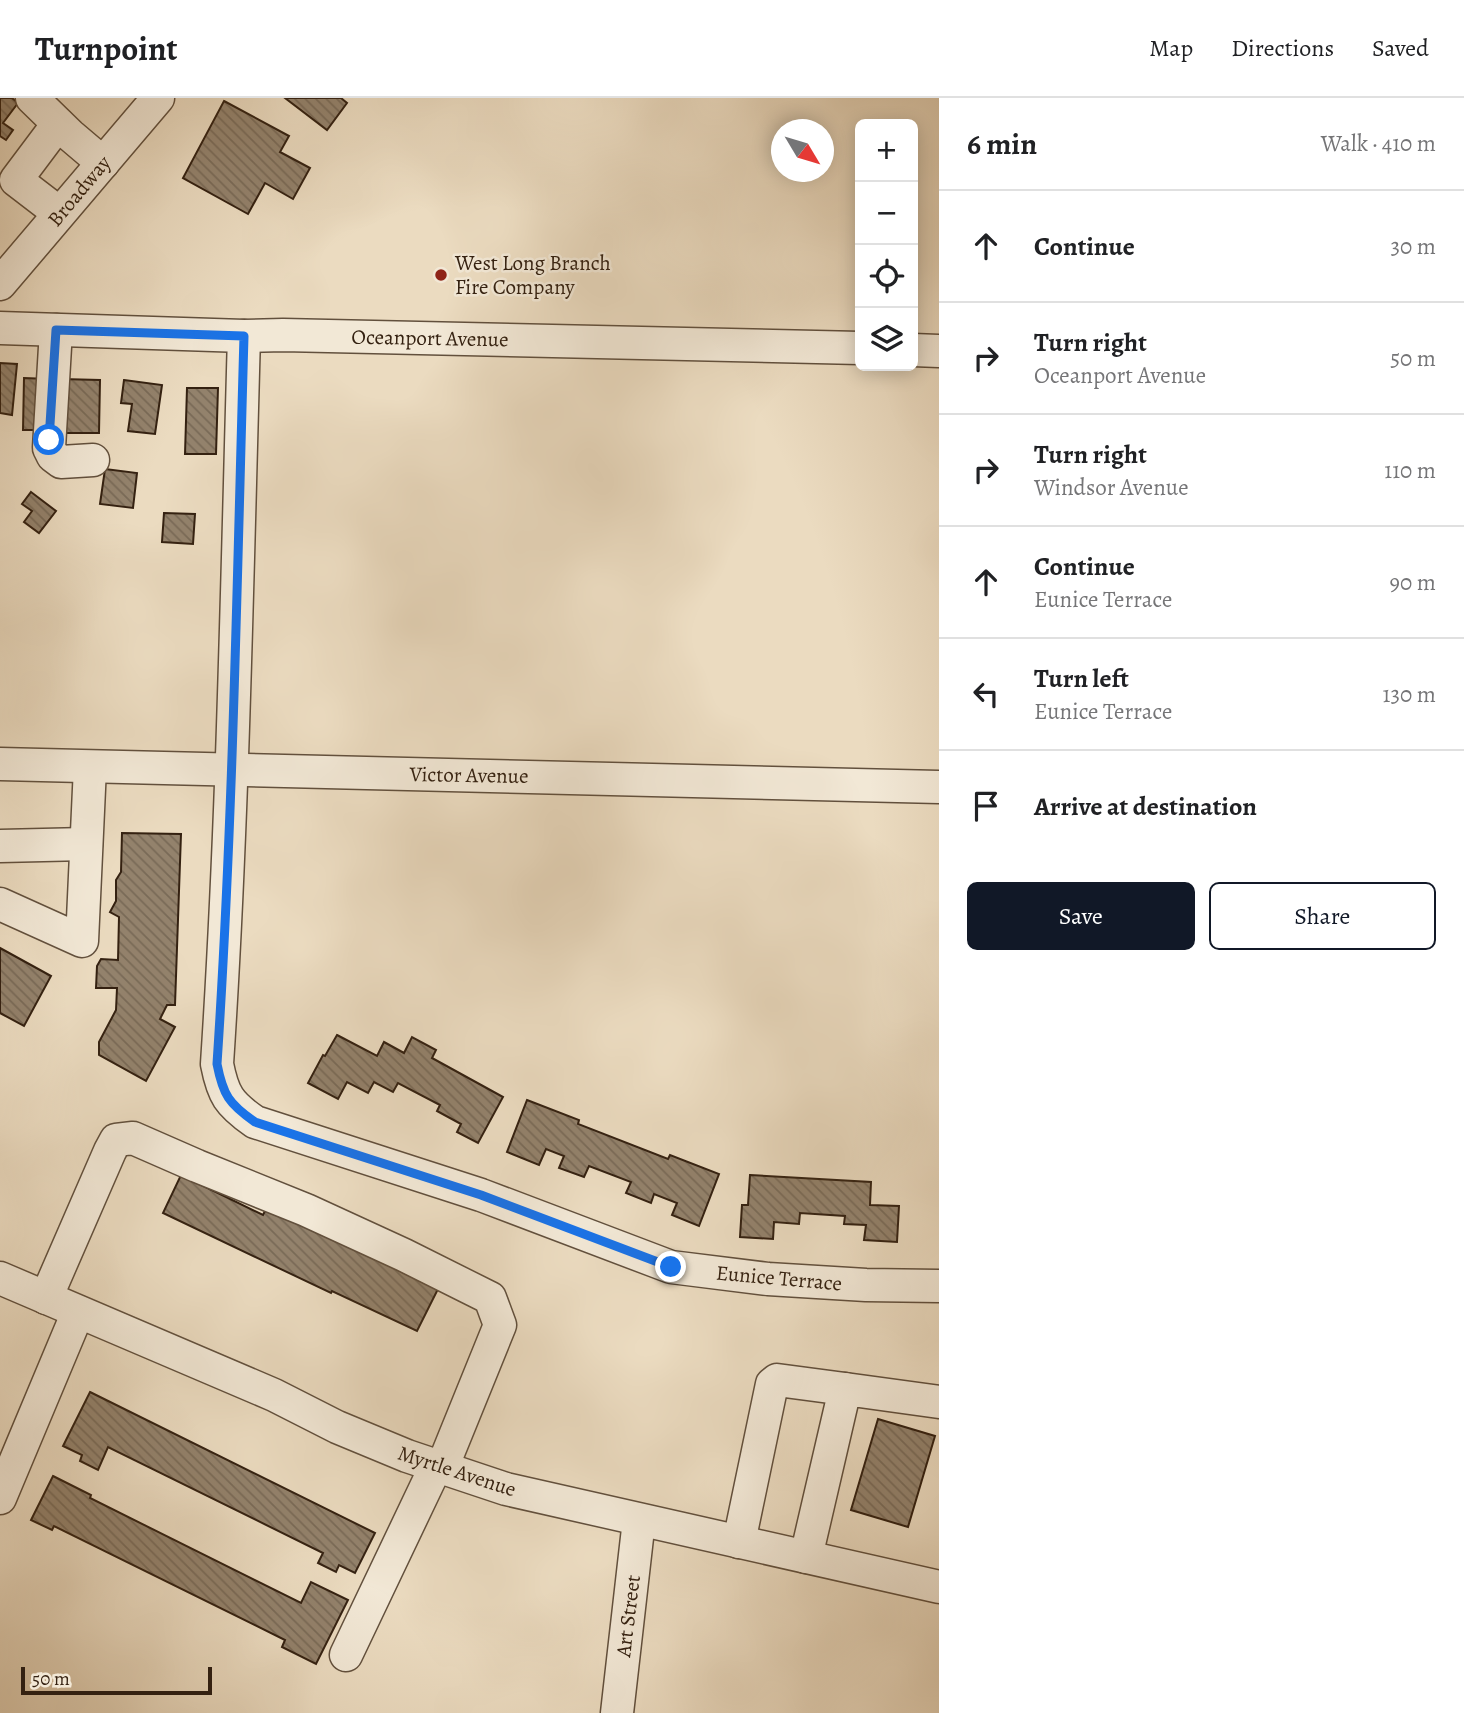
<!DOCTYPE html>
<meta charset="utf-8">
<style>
:root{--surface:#fff;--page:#f2f2f2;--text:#202124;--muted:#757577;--line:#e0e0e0;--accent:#111827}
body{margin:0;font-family:Alegreya,serif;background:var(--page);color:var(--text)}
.controls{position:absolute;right:21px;top:21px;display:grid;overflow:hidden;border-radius:10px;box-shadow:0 4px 18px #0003}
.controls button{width:63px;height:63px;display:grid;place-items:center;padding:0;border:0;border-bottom:2px solid var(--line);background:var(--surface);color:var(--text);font:35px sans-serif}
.compass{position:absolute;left:771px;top:21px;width:63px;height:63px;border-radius:50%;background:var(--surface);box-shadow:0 4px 18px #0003;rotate:128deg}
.scale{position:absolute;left:21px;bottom:18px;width:191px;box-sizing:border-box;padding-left:7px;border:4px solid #342111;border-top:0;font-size:19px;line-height:24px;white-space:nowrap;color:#342111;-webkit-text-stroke:5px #f2e8d6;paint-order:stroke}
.stop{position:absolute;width:21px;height:21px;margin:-16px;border:5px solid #1a73e8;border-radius:50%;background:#fff}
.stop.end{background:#1a73e8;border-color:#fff;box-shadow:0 2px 7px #0008}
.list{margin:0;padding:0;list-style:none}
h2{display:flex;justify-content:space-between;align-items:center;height:91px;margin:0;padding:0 28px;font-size:30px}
h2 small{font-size:23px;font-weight:400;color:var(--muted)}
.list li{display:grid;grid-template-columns:46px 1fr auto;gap:21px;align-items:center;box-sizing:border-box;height:112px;padding:0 28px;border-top:2px solid var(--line)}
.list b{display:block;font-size:26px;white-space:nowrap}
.list p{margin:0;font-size:23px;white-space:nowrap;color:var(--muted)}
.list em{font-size:23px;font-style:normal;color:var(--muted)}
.actions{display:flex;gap:14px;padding:21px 28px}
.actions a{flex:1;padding:16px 0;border:2px solid var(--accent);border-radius:10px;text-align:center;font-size:24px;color:var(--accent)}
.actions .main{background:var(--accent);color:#fff}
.icon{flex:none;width:38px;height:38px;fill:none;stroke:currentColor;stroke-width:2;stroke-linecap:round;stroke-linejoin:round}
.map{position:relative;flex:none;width:939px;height:1615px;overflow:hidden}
header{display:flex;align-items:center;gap:42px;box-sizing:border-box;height:98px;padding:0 35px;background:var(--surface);border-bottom:2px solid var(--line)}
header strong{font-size:33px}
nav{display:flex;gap:38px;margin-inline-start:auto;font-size:24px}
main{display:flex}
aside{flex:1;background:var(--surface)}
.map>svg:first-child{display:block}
</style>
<header>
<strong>Turnpoint</strong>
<nav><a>Map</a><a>Directions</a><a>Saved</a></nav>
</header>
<main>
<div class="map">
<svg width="939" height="1615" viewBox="0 0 939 1615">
<defs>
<pattern id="building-back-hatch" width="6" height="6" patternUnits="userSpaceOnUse" patternTransform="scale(1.75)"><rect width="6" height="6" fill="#93826c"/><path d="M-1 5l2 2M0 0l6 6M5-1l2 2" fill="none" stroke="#796a57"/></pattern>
</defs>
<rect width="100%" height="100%" fill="#ebdbc0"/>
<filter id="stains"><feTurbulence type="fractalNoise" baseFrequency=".00286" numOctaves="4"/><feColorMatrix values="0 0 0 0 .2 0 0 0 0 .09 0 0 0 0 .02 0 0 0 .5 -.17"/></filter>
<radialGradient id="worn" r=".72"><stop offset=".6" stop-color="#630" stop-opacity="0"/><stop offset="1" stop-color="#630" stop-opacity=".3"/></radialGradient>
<g fill="url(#building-back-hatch)" stroke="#342111" stroke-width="2">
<path d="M 0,0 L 12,0 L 18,5 L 3,25 L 13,32 L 6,42 L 0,38 Z"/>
<path d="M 285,0 L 341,0 L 347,5 L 327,32 Z"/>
<path d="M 224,3 L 289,38 L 280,54 L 310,70 L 293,101 L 265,85 L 248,116 L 183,80 Z"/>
<path d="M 0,265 L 17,266 L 12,317 L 0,315 Z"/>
<path d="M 24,280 L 48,281 L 47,332 L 23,332 Z"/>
<path d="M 61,281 L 100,282 L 99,335 L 61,335 Z"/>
<path d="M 124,282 L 162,287 L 155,336 L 128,333 L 132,306 L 121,305 Z"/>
<path d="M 187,290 L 218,290 L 216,356 L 185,356 Z"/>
<path d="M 105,371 L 137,375 L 133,410 L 100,406 Z"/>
<path d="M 31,394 L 56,413 L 39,435 L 24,424 L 32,413 L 22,406 Z"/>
<path d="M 164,415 L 195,416 L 193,446 L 162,444 Z"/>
<path d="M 122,735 L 181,736 L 175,907 L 167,907 L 160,921 L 175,929 L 146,983 L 99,957 L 99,944 L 116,912 L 117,890 L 96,890 L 97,868 L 101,861 L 118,862 L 119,819 L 110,814 L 116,803 L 116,782 L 121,774 Z"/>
<path d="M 0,850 L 51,878 L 24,928 L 0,915 Z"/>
<path d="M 337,937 L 377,958 L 384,944 L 404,955 L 412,939 L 436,952 L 432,960 L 503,999 L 478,1045 L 457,1034 L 461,1026 L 437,1013 L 440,1007 L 398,985 L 393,994 L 374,984 L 368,995 L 347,984 L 338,1001 L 308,985 L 323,957 L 325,958 Z"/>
<path d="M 527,1002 L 579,1022 L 578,1026 L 668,1061 L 670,1057 L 719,1076 L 699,1128 L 672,1117 L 677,1105 L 654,1096 L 651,1105 L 626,1095 L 631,1084 L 589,1068 L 584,1079 L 559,1070 L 564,1058 L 546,1051 L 539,1067 L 507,1054 Z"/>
<path d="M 181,1077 L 263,1117 L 267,1109 L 438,1191 L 417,1233 L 332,1193 L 331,1195 L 163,1115 Z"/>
<path d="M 750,1077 L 871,1084 L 870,1107 L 899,1108 L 897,1144 L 864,1142 L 866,1127 L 844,1126 L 845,1118 L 800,1115 L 799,1126 L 774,1124 L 773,1141 L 740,1139 L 742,1107 L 748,1107 Z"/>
<path d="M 90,1294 L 375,1435 L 355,1475 L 339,1467 L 336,1474 L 318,1465 L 323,1455 L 108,1349 L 98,1372 L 80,1363 L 82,1357 L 63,1348 Z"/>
<path d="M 878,1321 L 935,1338 L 908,1429 L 851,1412 Z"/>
<path d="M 53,1378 L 91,1397 L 90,1400 L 301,1505 L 311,1484 L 348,1502 L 316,1566 L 282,1549 L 285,1542 L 54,1428 L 52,1432 L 31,1422 Z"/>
</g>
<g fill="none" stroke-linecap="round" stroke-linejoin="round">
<g stroke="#62503d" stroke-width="35">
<g id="minor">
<path d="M 32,0 L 70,37 L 103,65"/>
<path d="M 58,26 L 16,82 L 59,115"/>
<path d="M 0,186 L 158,0"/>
<path d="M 0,230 L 244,238 L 283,237 L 860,250"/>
<path d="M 56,232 L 49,350 L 53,358 L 61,364 L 93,362"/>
<path d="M 244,238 C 237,481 233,724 217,966 C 223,997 229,1006 255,1024 L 481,1097 L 671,1169 L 768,1181 L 866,1187 L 939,1188"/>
<path d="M 913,252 L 939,253"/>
<path d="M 0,666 L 939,689"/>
<path d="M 0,748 L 86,746"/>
<path d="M 0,806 L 82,843 L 90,669"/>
<path d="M 0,1180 L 274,1297 L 337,1329 L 407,1358 L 506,1391 L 939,1489"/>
<path d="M 46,1200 L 110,1053 L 116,1042 L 133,1040 L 197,1068 L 306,1112 L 404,1157 L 490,1200 L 500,1227 L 442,1370"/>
<path d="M 0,1400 L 78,1214"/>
<path d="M 739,1444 L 772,1286 L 777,1282 L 845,1291"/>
<path d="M 806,1459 L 845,1291 L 939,1304"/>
<path d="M 346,1557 L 436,1368"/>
<path d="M 617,1615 L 639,1422"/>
</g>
</g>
<use href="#minor" stroke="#f2e8d6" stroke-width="32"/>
</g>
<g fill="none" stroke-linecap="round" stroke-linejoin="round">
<path stroke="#1a73e8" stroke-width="9" d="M 49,342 L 56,232 L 244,238 C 237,481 233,724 217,966 C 223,997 229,1006 255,1024 L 481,1097 L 671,1169"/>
</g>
<circle fill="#8f2418" stroke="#f2e8d6" stroke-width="2.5" cx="441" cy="177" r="7"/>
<g text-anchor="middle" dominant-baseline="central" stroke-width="5" stroke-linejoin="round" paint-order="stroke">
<g font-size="21" fill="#342111" stroke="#f2e8d6">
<text transform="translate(79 93) rotate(-50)">Broadway</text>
<text transform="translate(430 240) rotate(1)">Oceanport Avenue</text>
<text transform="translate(469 677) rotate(1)">Victor Avenue</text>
<text transform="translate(779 1180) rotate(5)">Eunice Terrace</text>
<text transform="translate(457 1373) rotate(18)">Myrtle Avenue</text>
<text transform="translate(628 1518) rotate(-83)">Art Street</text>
</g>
<g font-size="21" fill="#342111" stroke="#f2e8d6" text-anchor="start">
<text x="455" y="165">West Long Branch<tspan x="455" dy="24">Fire Company</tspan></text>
</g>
</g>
<rect width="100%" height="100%" filter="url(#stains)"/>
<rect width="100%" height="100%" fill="url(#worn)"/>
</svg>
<div class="controls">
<button>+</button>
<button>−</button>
<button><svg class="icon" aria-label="locate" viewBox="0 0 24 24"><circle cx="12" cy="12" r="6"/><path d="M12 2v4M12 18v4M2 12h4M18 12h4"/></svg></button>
<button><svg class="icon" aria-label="layers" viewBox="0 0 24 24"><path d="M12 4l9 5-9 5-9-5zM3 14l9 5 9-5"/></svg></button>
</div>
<svg class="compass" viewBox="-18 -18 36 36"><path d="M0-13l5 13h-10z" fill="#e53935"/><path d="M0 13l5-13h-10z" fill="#757577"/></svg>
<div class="scale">50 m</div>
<div class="stop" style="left:49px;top:342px"></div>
<div class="stop end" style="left:671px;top:1169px"></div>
</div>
<aside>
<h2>6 min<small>Walk · 410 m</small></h2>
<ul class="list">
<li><svg class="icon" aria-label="ahead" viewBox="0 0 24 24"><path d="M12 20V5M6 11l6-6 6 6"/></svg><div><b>Continue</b></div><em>30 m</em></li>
<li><svg class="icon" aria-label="right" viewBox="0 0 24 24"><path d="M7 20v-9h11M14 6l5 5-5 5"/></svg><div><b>Turn right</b><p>Oceanport Avenue</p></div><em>50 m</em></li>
<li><svg class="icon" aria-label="right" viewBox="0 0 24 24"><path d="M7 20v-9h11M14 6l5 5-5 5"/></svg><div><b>Turn right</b><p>Windsor Avenue</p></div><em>110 m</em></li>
<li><svg class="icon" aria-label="ahead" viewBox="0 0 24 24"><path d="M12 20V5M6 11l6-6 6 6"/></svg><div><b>Continue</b><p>Eunice Terrace</p></div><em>90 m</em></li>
<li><svg class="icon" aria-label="left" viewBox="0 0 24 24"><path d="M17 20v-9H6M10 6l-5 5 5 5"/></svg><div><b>Turn left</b><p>Eunice Terrace</p></div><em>130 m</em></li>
<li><svg class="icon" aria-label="arrive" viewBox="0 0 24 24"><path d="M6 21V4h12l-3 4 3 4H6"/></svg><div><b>Arrive at destination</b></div></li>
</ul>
<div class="actions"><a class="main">Save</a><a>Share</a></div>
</aside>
</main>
